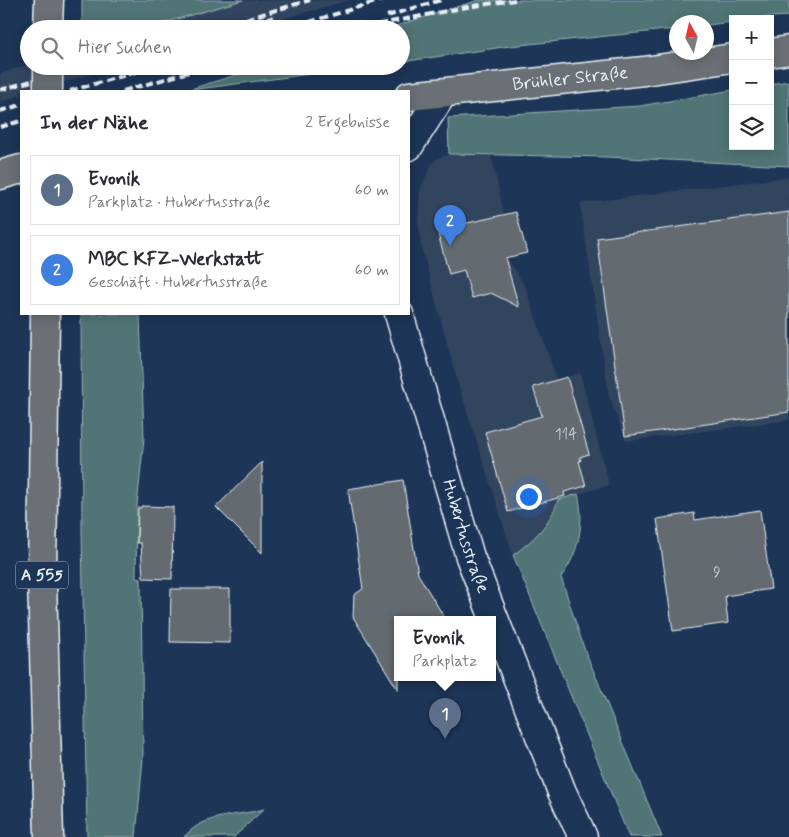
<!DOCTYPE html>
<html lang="de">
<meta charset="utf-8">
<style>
:root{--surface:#fff;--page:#f7f7f7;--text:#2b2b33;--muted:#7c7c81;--line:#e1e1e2;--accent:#8a764a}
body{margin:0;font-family:Mynerve,sans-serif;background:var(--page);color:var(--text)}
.controls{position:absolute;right:15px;top:15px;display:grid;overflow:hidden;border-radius:0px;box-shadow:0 2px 12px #0003}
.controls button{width:45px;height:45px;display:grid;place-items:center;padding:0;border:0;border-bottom:1px solid var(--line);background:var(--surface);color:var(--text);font:25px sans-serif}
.compass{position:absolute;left:669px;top:15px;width:45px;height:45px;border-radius:50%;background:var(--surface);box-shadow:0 2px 12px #0003;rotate:352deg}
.you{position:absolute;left:528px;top:496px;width:18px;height:18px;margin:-12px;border:4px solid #fff;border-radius:50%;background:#1a73e8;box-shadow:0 0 0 8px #1a73e833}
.badge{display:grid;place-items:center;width:32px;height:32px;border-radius:50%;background:var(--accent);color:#fff;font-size:16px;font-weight:700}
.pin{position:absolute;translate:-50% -41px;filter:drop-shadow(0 1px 2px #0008)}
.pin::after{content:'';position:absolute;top:26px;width:18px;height:15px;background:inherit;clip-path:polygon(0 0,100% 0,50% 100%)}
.popup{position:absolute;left:394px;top:616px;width:102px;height:65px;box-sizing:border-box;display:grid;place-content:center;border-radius:0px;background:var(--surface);filter:drop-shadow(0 1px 4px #0005);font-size:16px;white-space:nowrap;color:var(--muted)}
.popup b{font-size:19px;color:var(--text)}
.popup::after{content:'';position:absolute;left:50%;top:100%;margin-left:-10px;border:10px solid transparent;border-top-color:var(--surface)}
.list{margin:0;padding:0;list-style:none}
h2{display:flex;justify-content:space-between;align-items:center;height:65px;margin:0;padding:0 20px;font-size:21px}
h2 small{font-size:16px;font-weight:400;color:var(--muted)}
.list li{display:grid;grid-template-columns:32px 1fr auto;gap:15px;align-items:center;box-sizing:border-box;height:70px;margin:0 10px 10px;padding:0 10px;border:1px solid var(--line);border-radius:0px}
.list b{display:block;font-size:19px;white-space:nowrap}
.list p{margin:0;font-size:16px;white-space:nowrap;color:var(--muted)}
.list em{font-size:16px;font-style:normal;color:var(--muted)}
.icon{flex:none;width:28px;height:28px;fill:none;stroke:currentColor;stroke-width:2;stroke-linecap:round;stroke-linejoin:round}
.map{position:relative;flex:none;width:789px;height:837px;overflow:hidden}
.search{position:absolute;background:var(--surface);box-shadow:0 2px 12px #0003;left:20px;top:20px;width:390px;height:55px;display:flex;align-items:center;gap:12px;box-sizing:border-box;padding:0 18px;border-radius:28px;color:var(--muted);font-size:19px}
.panel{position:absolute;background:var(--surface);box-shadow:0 2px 12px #0003;left:20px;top:90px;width:390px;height:225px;border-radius:0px}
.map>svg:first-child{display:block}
</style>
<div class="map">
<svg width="789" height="837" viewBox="0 0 789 837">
<rect width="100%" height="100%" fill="#1d3557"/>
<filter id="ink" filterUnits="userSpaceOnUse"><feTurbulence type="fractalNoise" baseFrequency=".02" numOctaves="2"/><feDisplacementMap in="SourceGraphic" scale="10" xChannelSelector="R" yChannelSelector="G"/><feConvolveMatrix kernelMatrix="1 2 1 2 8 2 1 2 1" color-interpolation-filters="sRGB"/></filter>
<g filter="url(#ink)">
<g fill="#32455e">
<path d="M 183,0 L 350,0 L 247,29 L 143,29 L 185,16 Z"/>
<path d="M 29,64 L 29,66 L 118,66 L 35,91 L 21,91 L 21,95 L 0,102 L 0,74 Z"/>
<path d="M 448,155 L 491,155 L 504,214 L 516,212 L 527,253 L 507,258 L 525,286 L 557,380 L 580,373 L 609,485 L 558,500 L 546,524 L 528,544 L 513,555 L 457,380 L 421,246 L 418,219 L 420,190 L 432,163 L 439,157 Z"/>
<path d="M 789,177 L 789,420 L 626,441 L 609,396 L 580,203 Z"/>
</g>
<g fill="#517576" stroke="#9cb3b7">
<path d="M 82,0 L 243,0 L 143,29 L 82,29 Z"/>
<path d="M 479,0 L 789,0 L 789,16 L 733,19 L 733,22 L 707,25 L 706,22 L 676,22 L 676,29 L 510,46 L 401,62 L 401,29 L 386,29 Z"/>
<path d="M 265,66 L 369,66 L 184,91 Z"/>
<path d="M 789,81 L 789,166 L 607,157 L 449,154 L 448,118 L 640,106 L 733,90 L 733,146 L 770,146 L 770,84 Z"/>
<path d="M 81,314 L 140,314 L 144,438 L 137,506 L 136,576 L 136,578 L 141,579 L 143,758 L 136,837 L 87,837 L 82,531 Z"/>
<path d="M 578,494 C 585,522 579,554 561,577 L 584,648 L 662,837 L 629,837 L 513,555 C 533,541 551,523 558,500 Z"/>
<path d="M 264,809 L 234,837 L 184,837 C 205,813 235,817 264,809 Z"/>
</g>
<g fill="#646b70" stroke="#e8f1f8">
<path d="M 516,212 L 527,253 L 505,258 L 519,307 L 491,293 L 472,298 L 464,270 L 449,274 L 437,230 Z"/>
<path d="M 789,212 L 789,412 L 625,436 L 597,238 Z"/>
<path d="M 567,377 L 589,454 L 580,457 L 581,461 L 579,461 L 586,486 L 564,492 L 565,496 L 508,512 L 485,432 L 542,416 L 533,387 Z"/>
<path d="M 262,462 L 262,553 L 216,507 Z"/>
<path d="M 403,480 L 418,574 L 446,620 L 398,620 L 398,690 L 353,617 L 354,595 L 363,589 L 348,489 Z"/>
<path d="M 141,506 L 173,507 L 172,579 L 143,578 L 141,543 L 137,543 L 138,508 L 141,508 Z"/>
<path d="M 760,510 L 771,589 L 725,596 L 728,623 L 673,631 L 657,519 L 694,513 L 695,520 Z"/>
<path d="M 171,589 L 230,589 L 230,643 L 170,642 Z"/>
</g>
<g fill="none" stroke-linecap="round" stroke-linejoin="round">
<g stroke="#e8f1f8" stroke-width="31">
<g id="minor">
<path d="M 409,146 L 443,93"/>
<path id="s1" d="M 399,314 L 470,557 L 562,792 L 583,837"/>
</g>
</g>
<g stroke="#e8f1f8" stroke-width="31">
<g id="major">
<path d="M 770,53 L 789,50"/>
<path id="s2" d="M 409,96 L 644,71 L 733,58"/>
<path d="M 0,175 L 21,169"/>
</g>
</g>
<g stroke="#e8f1f8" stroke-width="31">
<g id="highway">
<path d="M 48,29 L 49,0"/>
<path d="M 45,314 L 42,579 L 49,837"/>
</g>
</g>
<use href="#minor" stroke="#1d3557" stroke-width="28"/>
<use href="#major" stroke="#6a7074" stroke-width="28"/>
<use href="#highway" stroke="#6a7074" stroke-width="28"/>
<g stroke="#e8f1f8" stroke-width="4" stroke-dasharray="8 4" stroke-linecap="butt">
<path d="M 387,16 L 441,0"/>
<path d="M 212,29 L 310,0"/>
<path d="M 245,29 L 273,17"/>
<path d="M 286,29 L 382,0"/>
<path d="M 341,29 L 360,23"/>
<path d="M 355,29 L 467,7 L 515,0"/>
<path d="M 0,90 L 84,66"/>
<path d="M 70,91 L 157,66"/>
<path d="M 123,91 L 210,66"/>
<path d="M 0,111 L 21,105"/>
<path d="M 0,127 L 21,121"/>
</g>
<g stroke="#e8f1f8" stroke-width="31" stroke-linecap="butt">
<path id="highway-bridge" d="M 48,91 L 48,66"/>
</g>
<use href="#highway-bridge" stroke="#6a7074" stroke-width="28"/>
</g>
</g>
<g text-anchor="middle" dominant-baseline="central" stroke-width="5" stroke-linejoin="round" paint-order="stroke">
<g font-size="15" fill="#c7d0d6">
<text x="566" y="435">114</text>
<text x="717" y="573">9</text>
</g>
<rect fill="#1d3557" stroke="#abb9c8" stroke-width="1" x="16" y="561.5" width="52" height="27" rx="4"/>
<g font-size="16" font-weight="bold" fill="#e8f1f8">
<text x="42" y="575">A 555</text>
</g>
<g font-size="18" fill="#e8f1f8" stroke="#1d3557">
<text stroke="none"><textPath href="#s2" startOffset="162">Brühler Straße</textPath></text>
<text stroke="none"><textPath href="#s1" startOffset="232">Hubertusstraße</textPath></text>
</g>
</g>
</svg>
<div class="controls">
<button>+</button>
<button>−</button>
<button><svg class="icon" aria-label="layers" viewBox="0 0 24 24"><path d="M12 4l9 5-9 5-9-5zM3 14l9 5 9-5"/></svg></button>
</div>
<svg class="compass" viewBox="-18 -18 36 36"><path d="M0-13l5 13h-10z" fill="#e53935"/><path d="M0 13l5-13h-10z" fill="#7c7c81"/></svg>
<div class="you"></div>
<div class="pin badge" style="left:445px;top:739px;background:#5c6f8a">1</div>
<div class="popup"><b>Evonik</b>Parkplatz</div>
<div class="pin badge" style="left:450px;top:246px;background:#3f7fe0">2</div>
<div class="search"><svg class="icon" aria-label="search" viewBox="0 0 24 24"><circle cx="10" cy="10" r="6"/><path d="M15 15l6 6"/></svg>Hier suchen</div>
<section class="panel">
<h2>In der Nähe<small>2 Ergebnisse</small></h2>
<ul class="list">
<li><span class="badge" style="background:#5c6f8a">1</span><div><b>Evonik</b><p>Parkplatz · Hubertusstraße</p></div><em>60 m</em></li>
<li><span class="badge" style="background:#3f7fe0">2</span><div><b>MBC KFZ-Werkstatt</b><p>Geschäft · Hubertusstraße</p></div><em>60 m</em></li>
</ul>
</section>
</div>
